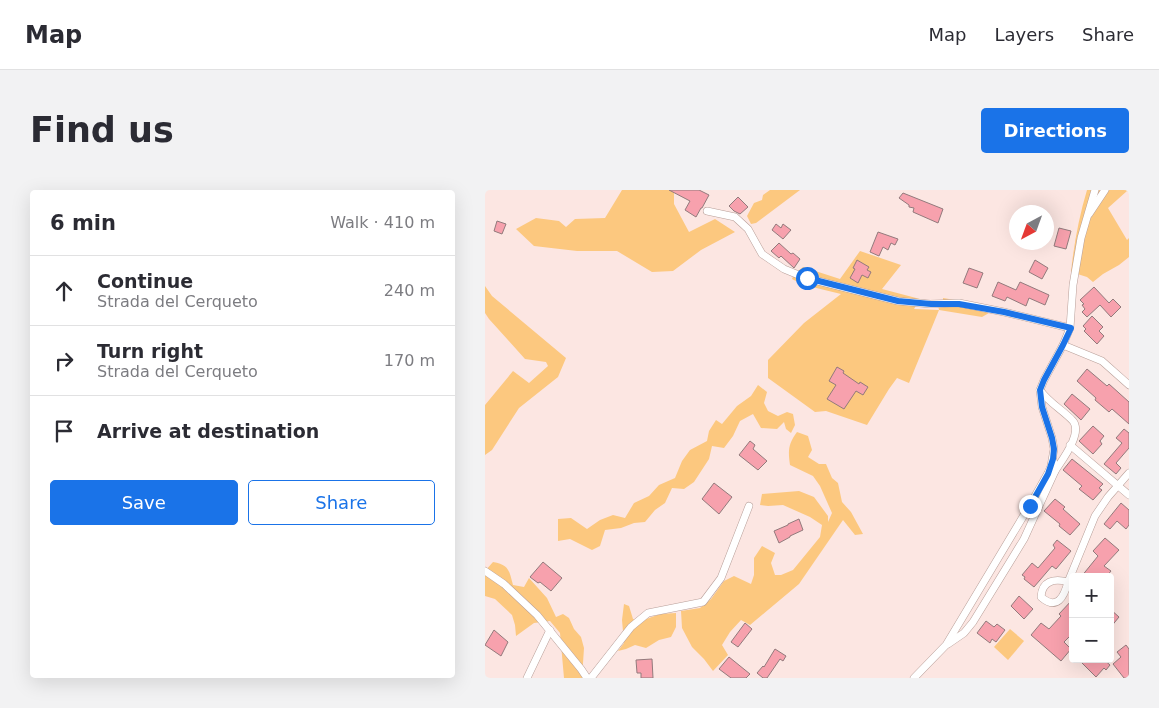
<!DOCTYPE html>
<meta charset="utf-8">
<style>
:root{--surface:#fff;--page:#f2f2f3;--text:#2b2b33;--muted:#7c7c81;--line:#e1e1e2;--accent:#1a73e8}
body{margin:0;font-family:"DejaVu Sans",sans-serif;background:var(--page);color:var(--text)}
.controls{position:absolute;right:15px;bottom:15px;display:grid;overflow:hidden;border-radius:5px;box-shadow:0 5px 20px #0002}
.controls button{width:45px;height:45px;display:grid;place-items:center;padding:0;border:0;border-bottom:1px solid var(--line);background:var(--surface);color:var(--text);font:25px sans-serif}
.compass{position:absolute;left:524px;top:15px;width:45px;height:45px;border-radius:50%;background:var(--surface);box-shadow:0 5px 20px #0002;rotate:221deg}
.stop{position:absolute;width:15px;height:15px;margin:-11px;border:4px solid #1a73e8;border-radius:50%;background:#fff}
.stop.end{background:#1a73e8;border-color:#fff;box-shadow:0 1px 5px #0008}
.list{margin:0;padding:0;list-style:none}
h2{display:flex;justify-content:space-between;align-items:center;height:65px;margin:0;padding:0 20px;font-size:21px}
h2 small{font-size:16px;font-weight:400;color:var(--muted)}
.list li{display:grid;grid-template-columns:32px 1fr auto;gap:15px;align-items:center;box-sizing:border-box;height:70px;padding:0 20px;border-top:1px solid var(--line)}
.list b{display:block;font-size:19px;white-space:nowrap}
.list p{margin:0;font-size:16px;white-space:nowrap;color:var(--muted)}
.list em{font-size:16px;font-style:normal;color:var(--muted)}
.actions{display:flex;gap:10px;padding:15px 20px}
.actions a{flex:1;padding:11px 0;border:1px solid var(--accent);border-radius:5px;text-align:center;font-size:18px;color:var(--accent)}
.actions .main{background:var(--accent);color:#fff}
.icon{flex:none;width:28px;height:28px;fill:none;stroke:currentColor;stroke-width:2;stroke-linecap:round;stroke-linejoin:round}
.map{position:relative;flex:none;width:644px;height:488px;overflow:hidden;border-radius:5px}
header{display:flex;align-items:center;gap:30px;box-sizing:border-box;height:70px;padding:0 25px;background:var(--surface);border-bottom:1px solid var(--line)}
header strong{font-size:24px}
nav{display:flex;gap:28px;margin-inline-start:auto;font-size:18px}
.intro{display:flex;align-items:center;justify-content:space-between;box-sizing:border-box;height:120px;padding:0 30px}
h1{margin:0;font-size:35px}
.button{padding:12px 22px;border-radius:5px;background:var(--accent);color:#fff;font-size:18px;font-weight:700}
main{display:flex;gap:30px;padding:0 30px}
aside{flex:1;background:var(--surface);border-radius:5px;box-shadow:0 5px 20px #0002}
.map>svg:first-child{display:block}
</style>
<header>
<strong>Map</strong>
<nav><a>Map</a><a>Layers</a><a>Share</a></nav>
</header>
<div class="intro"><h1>Find us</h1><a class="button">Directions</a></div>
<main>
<aside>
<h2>6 min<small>Walk · 410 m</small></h2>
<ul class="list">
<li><svg class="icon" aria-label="ahead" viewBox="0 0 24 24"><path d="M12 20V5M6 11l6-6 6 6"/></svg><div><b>Continue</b><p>Strada del Cerqueto</p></div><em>240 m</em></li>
<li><svg class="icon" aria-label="right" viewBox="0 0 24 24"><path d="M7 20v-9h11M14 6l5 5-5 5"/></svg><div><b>Turn right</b><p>Strada del Cerqueto</p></div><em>170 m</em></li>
<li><svg class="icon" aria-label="arrive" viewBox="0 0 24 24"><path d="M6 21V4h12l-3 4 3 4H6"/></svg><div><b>Arrive at destination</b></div></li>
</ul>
<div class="actions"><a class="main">Save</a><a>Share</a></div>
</aside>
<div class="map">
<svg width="644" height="488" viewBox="0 0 644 488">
<rect width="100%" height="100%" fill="#fce6e2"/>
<g fill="#fcc87f">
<path d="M 137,0 L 189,0 L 189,14 L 204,42 L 230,29 L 250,42 L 216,60 L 188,81 L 167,82 L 132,61 L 92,61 L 49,56 L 31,39 L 51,28 L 74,31 L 81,37 L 90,29 L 120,28 Z"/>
<path d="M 285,0 L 315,0 L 271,33 L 266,34 L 262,26 L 269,13 L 277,10 L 278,5 Z"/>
<path d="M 602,0 L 644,0 L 644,2 L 642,1 L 623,18 L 642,50 L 644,48 L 644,67 L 634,75 L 618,84 L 608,92 L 602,87 L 586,82 C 589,53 594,27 602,0 Z"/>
<path d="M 375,61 L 416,75 L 397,99 L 435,109 L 429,119 L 454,120 L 452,111 L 458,111 L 458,108 L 501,115 L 504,123 L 497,127 L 454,120 L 424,193 L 412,188 L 404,199 L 382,235 L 341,221 L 330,222 L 283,188 L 283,170 L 319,133 L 356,104 L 319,95 L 307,89 L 309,84 L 318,77 L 355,89 Z"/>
<path d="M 0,96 L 7,106 L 81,168 L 73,187 L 34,218 L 7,260 L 0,265 L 0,215 L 28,181 L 44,193 L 63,176 L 61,172 L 40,169 L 4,129 L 0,123 Z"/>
<path d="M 273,195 L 282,202 L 279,213 L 283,221 L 293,226 L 302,222 L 308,224 L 310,235 L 306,243 L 301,239 L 299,232 L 292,239 L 276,238 L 268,224 L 255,231 L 248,246 L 239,258 L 227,256 L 224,269 L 209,292 L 199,299 L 187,298 L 180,313 L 170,320 L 160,332 L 149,333 L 136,338 L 120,340 L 115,356 L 107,360 L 85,349 L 73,351 L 73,329 L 86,328 L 102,339 L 115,330 L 128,325 L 140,328 L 149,313 L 164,306 L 174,295 L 190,288 L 197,271 L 205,260 L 222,251 L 224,241 L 231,230 L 237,234 L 252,216 L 266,206 Z"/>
<path d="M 312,242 L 323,246 L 327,260 L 323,267 L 334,274 L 341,274 L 347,288 L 353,293 L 357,312 L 366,322 L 378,344 L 370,345 L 358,330 L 314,394 L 265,435 L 256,430 L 245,442 L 237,455 L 243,465 L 228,481 L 219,469 L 207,457 L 197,438 L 196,421 L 215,418 L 226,409 L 239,391 L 249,386 L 266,394 L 269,385 L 269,368 L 277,356 L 290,363 L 286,373 L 290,385 L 296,385 L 308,380 L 335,347 L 337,335 L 325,327 L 298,315 L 283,316 L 275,315 L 277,304 L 314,301 L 329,307 L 343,326 L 343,332 L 347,323 L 335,296 L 328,286 L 305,275 C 303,261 303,254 312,242 Z"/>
<path d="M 8,372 C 24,375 24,380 28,395 L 39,397 L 44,388 L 62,408 L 71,427 L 78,424 L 84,428 L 89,439 L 96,447 L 99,458 L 97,488 L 79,488 L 75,443 L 65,431 L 49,433 L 31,446 L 30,435 L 27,425 L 10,409 L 0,406 L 0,381 Z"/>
<path d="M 139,414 L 144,416 L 148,429 L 156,431 L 175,424 L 191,423 L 191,437 L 186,447 L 174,450 L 161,458 L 150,455 L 141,459 L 133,461 L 139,453 L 137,430 Z"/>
<path d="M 525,439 L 539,451 L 523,470 L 509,457 Z"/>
</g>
<g fill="#f7a1ad" stroke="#927a7c">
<path d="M 184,0 L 214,0 L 224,5 L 217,18 L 216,18 L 211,27 L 200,20 L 205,11 Z"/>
<path d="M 418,3 L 458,19 L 453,33 L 428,22 L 429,18 L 424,17 L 424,15 L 414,8 Z"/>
<path d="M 253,7 L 263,17 L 255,24 L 249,21 L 244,16 Z"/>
<path d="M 12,31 L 21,34 L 17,44 L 9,41 Z"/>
<path d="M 291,34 L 296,38 L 298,34 L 306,40 L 298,49 L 287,40 Z"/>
<path d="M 574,38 L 586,41 L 581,59 L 569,56 Z"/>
<path d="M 393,42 L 413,49 L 410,55 L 406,53 L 403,60 L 398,57 L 394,66 L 385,62 Z"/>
<path d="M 294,53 L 306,64 L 308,63 L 315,69 L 309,78 L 296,66 L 294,68 L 286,61 Z"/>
<path d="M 372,70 L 384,77 L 382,80 L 386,82 L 383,88 L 377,85 L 373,93 L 365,88 L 370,79 L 368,78 Z"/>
<path d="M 550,70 L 563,78 L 557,89 L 544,82 Z"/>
<path d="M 484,78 L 498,83 L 492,98 L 478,93 Z"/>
<path d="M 513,92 L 531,100 L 535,92 L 564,105 L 560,115 L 544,108 L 541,116 L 522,107 L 520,111 L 507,106 Z"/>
<path d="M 609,97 L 624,113 L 628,109 L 636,117 L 626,127 L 615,115 L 602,127 L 597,122 L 600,119 L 597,115 L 599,114 L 595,110 Z"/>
<path d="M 607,126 L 618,137 L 614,141 L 619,146 L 612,154 L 599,141 L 601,139 L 598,136 Z"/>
<path d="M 352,177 L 359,181 L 358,183 L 374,194 L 375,192 L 383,197 L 378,205 L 371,201 L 359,219 L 342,209 L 351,195 L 344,191 Z"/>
<path d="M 602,179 L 622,196 L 624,194 L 644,212 L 644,234 L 627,219 L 624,222 L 610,210 L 611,208 L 592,191 Z"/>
<path d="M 587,204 L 605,219 L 596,230 L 579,214 Z"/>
<path d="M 608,236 L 619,246 L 615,251 L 617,254 L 608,264 L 594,251 Z"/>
<path d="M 639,239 L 644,243 L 644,258 L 631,273 L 636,278 L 631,284 L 619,274 L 637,253 L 631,248 Z"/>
<path d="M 265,251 L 270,255 L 268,259 L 282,271 L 273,280 L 254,265 Z"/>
<path d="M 587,269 L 618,294 L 614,298 L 617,300 L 608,310 L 594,299 L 597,296 L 578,280 Z"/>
<path d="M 229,293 L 247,307 L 234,324 L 217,309 Z"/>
<path d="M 570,309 L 580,317 L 578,319 L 595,334 L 585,345 L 574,336 L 575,334 L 559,321 Z"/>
<path d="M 636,313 L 644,320 L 644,335 L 641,339 L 632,331 L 625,339 L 619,334 Z"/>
<path d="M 314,329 L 318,340 L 305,346 L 305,347 L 294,353 L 289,341 L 303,335 L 303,334 Z"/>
<path d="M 620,348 L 634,360 L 619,376 L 626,381 L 621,387 L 596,387 L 613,366 L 608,361 Z"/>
<path d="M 572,350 L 586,361 L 571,379 L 567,376 L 549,397 L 539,389 L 540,387 L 537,385 L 547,373 L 553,378 L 570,358 L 568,355 Z"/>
<path d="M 58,372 L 77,388 L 66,401 L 55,392 L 53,393 L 45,387 Z"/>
<path d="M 534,406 L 548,419 L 539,429 L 526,416 Z"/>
<path d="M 588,409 L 588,443 L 579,452 L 586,459 L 576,471 L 546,445 L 556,433 L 564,439 L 576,426 L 574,424 Z"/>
<path d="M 625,419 L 634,427 L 625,438 Z"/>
<path d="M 501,431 L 509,437 L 512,434 L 520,440 L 511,452 L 507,449 L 505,453 L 492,443 Z"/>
<path d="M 260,433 L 267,439 L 253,457 L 246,452 Z"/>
<path d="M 9,440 L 23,452 L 16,466 L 0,455 Z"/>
<path d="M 641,455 L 644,459 L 644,488 L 639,488 L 628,474 L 636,467 L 632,462 Z"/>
<path d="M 290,459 L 301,466 L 298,471 L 295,469 L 282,488 L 278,488 L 272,483 L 278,476 L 279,477 Z"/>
<path d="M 244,467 L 265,484 L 261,488 L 246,488 L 234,479 Z"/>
<path d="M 167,469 L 168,488 L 156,488 L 156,483 L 152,483 L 151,470 Z"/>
<path d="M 593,469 L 618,469 L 625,475 L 621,480 L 619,478 L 611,487 Z"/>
</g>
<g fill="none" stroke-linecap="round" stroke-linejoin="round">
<g stroke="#b89f99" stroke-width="8">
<g id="street">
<path d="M 222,21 L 250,27 L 263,39 L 277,64 L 299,79 L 321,88 L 413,111 L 445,114 L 474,113 L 519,122 L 585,138"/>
<path d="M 604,24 L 620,0"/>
<path d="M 578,155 L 617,171 L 644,195"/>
<path d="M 555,200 C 564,213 578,220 588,231 C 598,243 577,270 570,281"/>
<path d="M 585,255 L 644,305"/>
<path d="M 0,381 L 19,394 L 52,425 L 96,479 L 102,488"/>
<path d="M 583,392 C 569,388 557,391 556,407 C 572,421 579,407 583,392 L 610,326 L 623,307 L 644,283"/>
<path d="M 463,454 L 479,443 L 488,432 L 539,349 L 570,281 L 570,276 L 568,270"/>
<path d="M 42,488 L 65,440"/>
<path d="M 106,488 L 146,437 L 163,423 L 218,412 L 236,388 L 264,316"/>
<path d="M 429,488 L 461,455 L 545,315 L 563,283 L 566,276 L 569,259 L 567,248 L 557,217 L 555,200 L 559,190 L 578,155 L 585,138 L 588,95 L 596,48 L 610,0"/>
</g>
</g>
<use href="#street" stroke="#fff" stroke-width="7"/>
</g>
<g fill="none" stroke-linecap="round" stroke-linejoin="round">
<path stroke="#1a73e8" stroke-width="6" d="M 322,88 L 413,111 L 446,114 L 474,114 L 519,122 L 586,138 L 578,155 L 559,190 L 555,200 L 557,217 L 567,248 L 569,259 L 568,269 L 563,284 L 545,316"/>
</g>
</svg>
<div class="controls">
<button>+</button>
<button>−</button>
</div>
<svg class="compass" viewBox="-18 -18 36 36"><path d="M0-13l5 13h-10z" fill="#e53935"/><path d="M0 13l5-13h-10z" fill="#7c7c81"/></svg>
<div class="stop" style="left:322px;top:88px"></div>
<div class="stop end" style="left:545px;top:316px"></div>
</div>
</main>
